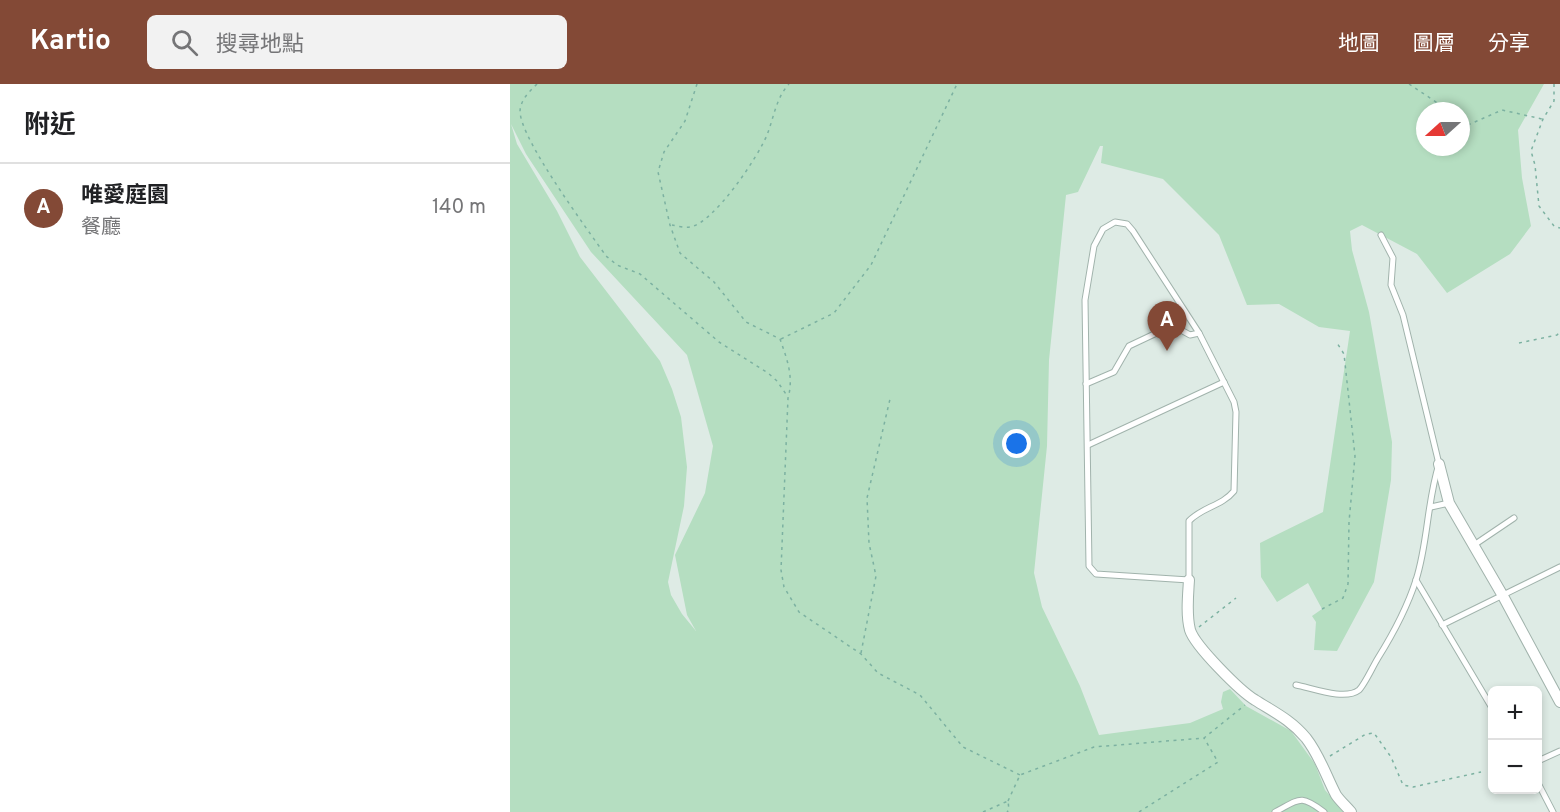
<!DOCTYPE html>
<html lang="zh-TW">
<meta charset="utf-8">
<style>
:root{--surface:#fff;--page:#f2f2f2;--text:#202124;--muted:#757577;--line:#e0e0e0;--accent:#834936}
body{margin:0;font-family:Overpass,"Noto Sans TC",sans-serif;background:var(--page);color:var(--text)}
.controls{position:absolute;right:18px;bottom:18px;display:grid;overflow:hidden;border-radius:9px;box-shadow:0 3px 9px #0003}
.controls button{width:54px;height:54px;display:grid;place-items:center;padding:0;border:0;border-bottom:2px solid var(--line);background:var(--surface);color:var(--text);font:30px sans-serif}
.compass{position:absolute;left:906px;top:18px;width:54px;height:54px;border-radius:50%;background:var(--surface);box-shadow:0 3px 9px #0003;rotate:249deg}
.you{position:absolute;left:507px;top:360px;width:21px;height:21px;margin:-15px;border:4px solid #fff;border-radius:50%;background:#1a73e8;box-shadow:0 0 0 9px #1a73e833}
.badge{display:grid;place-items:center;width:39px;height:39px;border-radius:50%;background:var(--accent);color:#fff;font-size:20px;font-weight:700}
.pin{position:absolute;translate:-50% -50px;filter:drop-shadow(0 2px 3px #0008)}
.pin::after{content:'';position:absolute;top:32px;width:21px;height:18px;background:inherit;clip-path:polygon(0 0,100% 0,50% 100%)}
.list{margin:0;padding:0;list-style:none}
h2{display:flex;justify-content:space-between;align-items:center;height:78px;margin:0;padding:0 24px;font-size:26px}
h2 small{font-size:20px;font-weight:400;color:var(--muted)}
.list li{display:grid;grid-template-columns:39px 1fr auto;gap:18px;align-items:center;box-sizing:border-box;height:90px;padding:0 24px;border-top:2px solid var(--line)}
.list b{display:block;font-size:22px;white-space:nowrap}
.list p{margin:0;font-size:20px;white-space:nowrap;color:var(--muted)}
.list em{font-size:20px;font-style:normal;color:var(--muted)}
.icon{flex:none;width:33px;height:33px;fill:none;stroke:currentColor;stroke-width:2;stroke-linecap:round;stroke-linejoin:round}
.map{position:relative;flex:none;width:1050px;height:728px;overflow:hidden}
header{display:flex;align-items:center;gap:36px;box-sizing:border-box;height:84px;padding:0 30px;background:var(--accent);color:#fff}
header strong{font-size:28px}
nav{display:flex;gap:33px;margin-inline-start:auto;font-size:21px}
.search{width:420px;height:54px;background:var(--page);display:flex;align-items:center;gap:15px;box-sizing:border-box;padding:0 21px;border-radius:9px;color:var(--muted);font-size:22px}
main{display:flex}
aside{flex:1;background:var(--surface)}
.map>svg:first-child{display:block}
</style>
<header>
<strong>Kartio</strong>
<div class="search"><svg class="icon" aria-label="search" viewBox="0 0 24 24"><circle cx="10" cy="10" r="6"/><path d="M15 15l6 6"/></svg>搜尋地點</div>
<nav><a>地圖</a><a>圖層</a><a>分享</a></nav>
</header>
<main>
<aside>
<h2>附近<small></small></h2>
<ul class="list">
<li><span class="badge">A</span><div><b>唯愛庭園</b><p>餐廳</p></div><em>140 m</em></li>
</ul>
</aside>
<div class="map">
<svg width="1050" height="728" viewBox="0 0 1050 728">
<rect width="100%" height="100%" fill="#deebe5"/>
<path fill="#b5dec1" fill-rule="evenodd" d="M 0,0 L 1034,0 L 1008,46 L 1012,94 L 1021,142 L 1000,170 L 937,209 L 907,170 L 852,141 L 840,147 L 842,166 L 859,228 L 882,358 L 881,396 L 864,498 L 827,567 L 804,566 L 806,538 L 802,532 L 812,525 L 798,499 L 767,518 L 751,493 L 750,459 L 813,428 L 840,247 L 809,243 L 769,220 L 737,221 L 709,151 L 653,95 L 591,79 L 593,62 L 590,62 L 568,108 L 556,111 L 539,276 L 537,362 L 524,489 L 532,523 L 570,602 L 589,651 L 680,639 L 713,625 L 711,618 L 713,608 L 720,605 L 736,622 L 781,647 L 805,680 L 815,706 L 834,728 L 0,728 ZM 915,27 L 951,27 L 951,63 L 915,63 ZM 1,40 L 16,70 L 81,168 L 177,271 L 203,362 L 195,409 L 165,471 L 177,531 L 186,547 L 172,530 L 161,511 L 158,498 L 174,422 L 177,383 L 171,333 L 162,305 L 150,277 L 70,173 L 47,127 L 7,60 Z"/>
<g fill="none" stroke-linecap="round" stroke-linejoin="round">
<g stroke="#a1b3ac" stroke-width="7">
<g id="service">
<path d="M 605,138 L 617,140 L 623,147 L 689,249 L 724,318 L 726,328 L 724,407 C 712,422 692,423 679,437 L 679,496 L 586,490 L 579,482 L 575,216 L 584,162 L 593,145 Z"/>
<path d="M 576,300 L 604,288 L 619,262 L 655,245 L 671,246 L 680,251 L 689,249"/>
<path d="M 578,361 L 714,298"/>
<path d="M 921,423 L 939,419"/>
<path d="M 964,461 L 1004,434"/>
<path d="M 906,496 L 982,624"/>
<path d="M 932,541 L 1050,483"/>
<path d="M 786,601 C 802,604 835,617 849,606 C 855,600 863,582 868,574 C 883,550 897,524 906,496 C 918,459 917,417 929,380 L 893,231 L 881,201 L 883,174 L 871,151"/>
<path d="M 1028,677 L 1050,667"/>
<path d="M 1028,699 L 1043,728"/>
<path d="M 765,728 C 790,715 790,710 814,728"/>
</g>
</g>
<g stroke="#a1b3ac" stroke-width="12">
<g id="minor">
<path d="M 929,380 L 939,419 L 993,512 L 1050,618"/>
<path d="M 679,496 C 678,512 676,531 680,546 C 685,562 730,607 745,616 C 764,628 781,636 796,654 C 810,672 816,692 826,711 C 830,717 836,722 841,728"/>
</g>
</g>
<g stroke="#7cb1a1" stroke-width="1.5" stroke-dasharray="3 4.5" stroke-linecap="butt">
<path d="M 27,0 C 19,8 11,15 10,27 C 10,55 78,146 96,172 L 107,181 L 130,190 L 209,258 L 258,289 L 267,297 L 278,313"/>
<path d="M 187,0 L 175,37 L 154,68 L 148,88 L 160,141 L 170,169 L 204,198 L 236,238 L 270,255 C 277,275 284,293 278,314 L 271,486 L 274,503 L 289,528 L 351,570 L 368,589 L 410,611 L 453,663 L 510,691"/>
<path d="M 899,0 L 929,20 L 934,27"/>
<path d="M 1044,0 L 1044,17 L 1033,35 L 1021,67 L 1025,81 L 1029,122 L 1044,142 L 1050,144"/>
<path d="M 951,44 L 992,26 L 1032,35"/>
<path d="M 162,141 C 167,142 175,144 180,143 C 204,139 248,73 257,51 C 264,33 266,14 279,0"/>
<path d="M 271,255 L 324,229 L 361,181 L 447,0"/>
<path d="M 1009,259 L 1047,251 L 1050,248"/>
<path d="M 812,525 L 833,514 L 838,500 L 839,438 L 845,372 L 834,270 L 827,259"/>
<path d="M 689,543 L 726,514"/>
<path d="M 351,569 L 366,492 L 359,459 L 357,414 L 380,315"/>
<path d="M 820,672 L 856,650 L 864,649 L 881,673 L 893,701 L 903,703 L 971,688"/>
<path d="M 498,717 L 510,691 L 584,663 L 694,654 L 735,621"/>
<path d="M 473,728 L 498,717 L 499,726 L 497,728"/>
<path d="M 629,728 L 708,678 L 694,654"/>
</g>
<use href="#service" stroke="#fff" stroke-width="5"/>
<use href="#minor" stroke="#fff" stroke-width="10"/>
</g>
</svg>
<div class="controls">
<button>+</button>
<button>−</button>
</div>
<svg class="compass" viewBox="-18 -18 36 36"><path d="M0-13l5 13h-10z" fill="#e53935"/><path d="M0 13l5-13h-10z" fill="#757577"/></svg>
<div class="you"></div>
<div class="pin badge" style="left:657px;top:267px">A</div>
</div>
</main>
